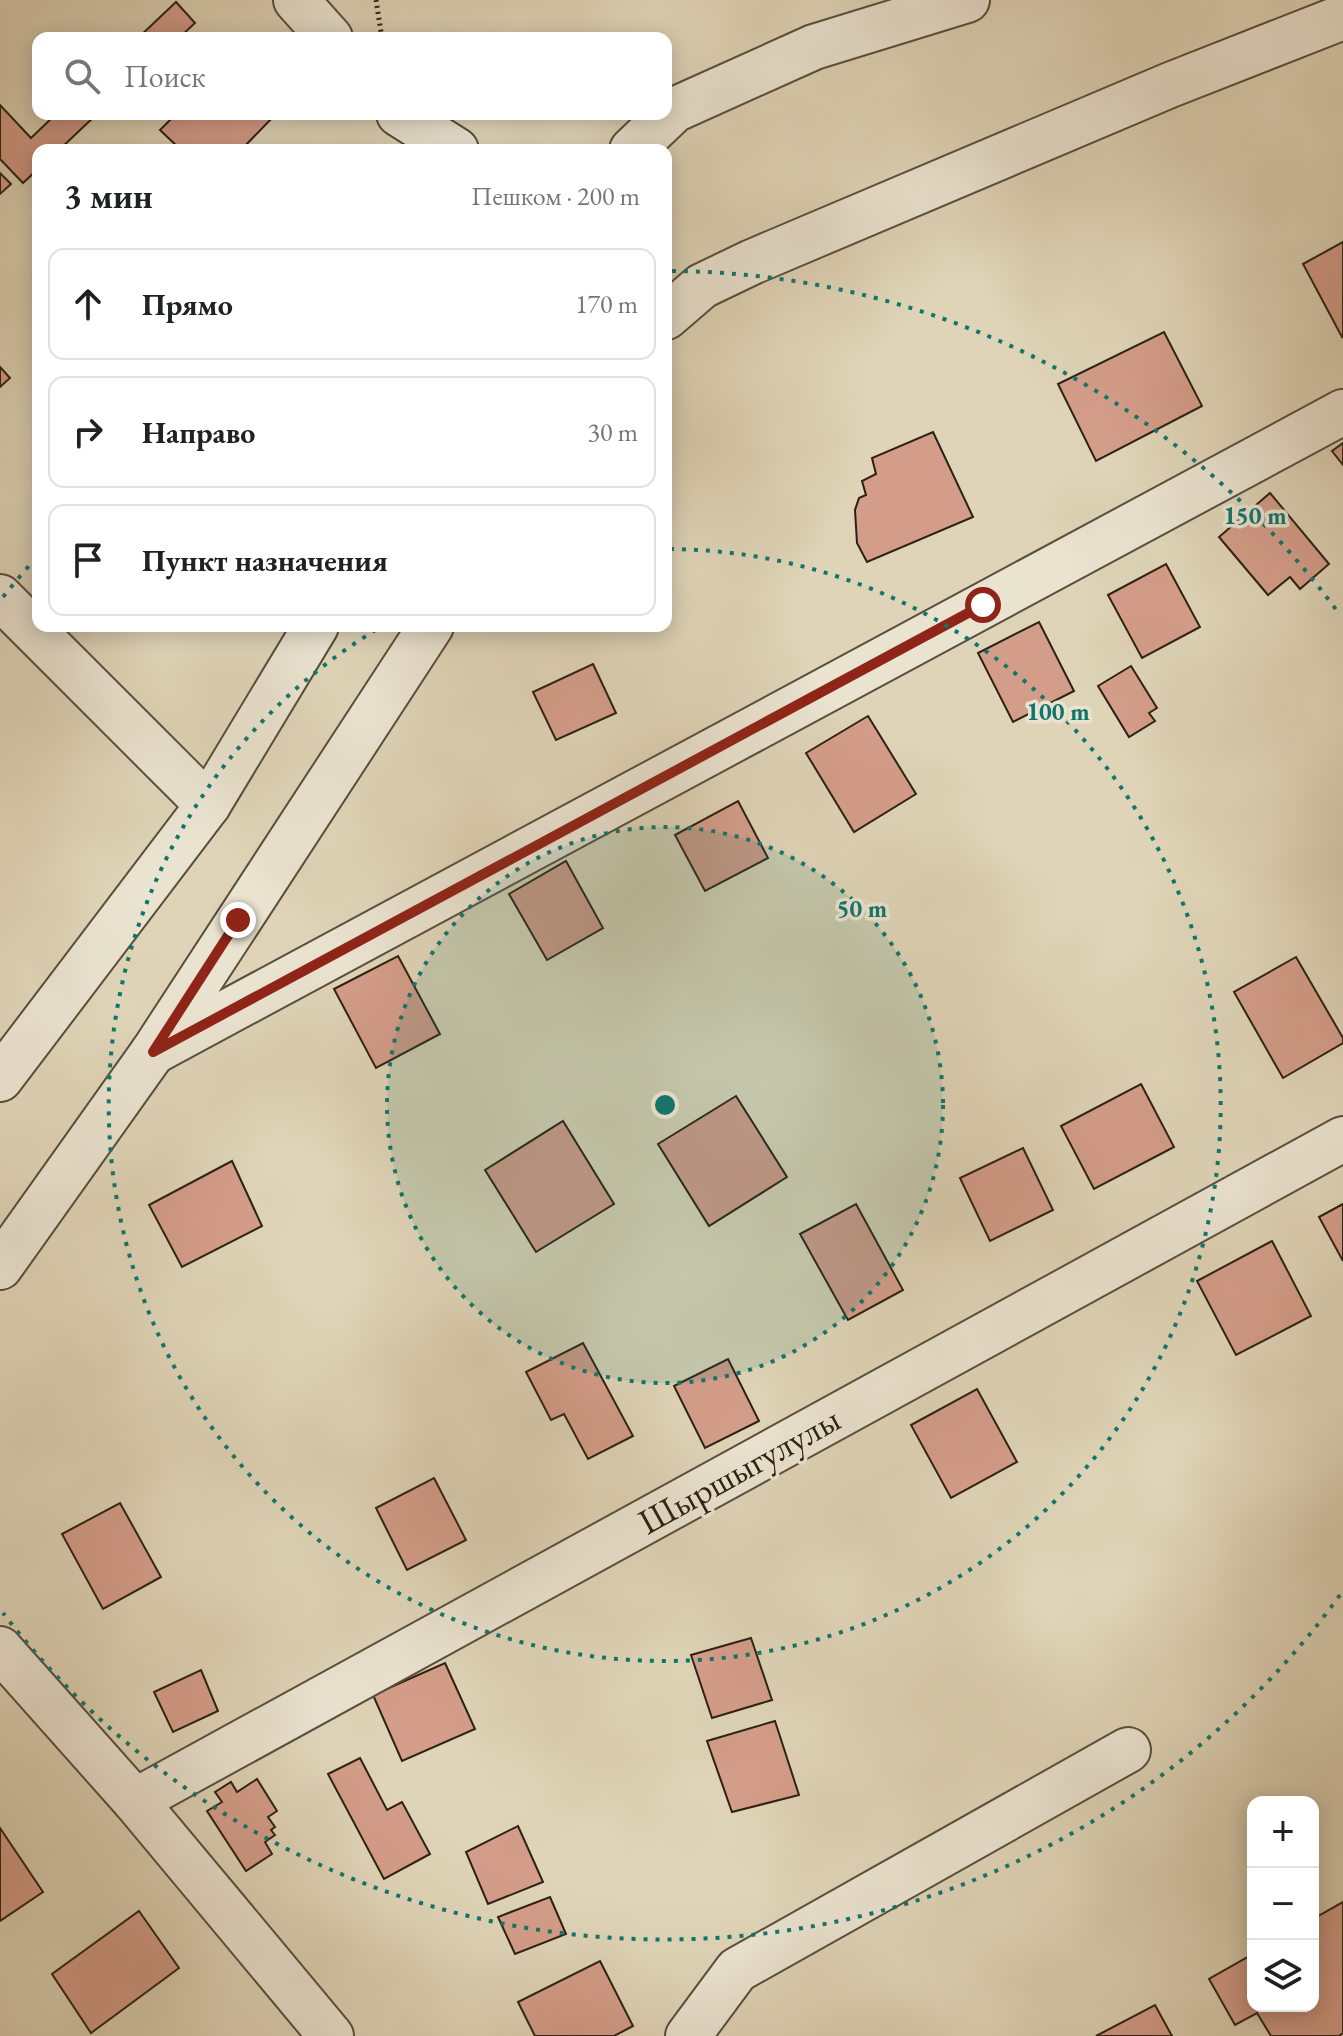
<!DOCTYPE html>
<html lang="ru">
<meta charset="utf-8">
<style>
:root{--surface:#fff;--page:#f2f2f2;--text:#202124;--muted:#757577;--line:#e0e0e0}
body{margin:0;font-family:"EB Garamond",serif;background:var(--page);color:var(--text)}
.controls{position:absolute;right:24px;bottom:24px;display:grid;overflow:hidden;border-radius:16px;box-shadow:0 4px 20px #0003}
.controls button{width:72px;height:72px;display:grid;place-items:center;padding:0;border:0;border-bottom:2px solid var(--line);background:var(--surface);color:var(--text);font:40px sans-serif}
.stop{position:absolute;width:24px;height:24px;margin:-18px;border:6px solid #8f2418;border-radius:50%;background:#fff}
.stop.end{background:#8f2418;border-color:#fff;box-shadow:0 2px 8px #0008}
.list{margin:0;padding:0;list-style:none}
h2{display:flex;justify-content:space-between;align-items:center;height:104px;margin:0;padding:0 32px;font-size:34px}
h2 small{font-size:26px;font-weight:400;color:var(--muted)}
.list li{display:grid;grid-template-columns:52px 1fr auto;gap:24px;align-items:center;box-sizing:border-box;height:112px;margin:0 16px 16px;padding:0 16px;border:2px solid var(--line);border-radius:16px}
.list b{display:block;font-size:30px;white-space:nowrap}
.list em{font-size:26px;font-style:normal;color:var(--muted)}
.icon{flex:none;width:44px;height:44px;fill:none;stroke:currentColor;stroke-width:2;stroke-linecap:round;stroke-linejoin:round}
.map{position:relative;flex:none;width:1343px;height:2036px;overflow:hidden}
.search{position:absolute;background:var(--surface);box-shadow:0 4px 20px #0003;left:32px;top:32px;width:640px;height:88px;display:flex;align-items:center;gap:20px;box-sizing:border-box;padding:0 28px;border-radius:16px;color:var(--muted);font-size:30px}
.panel{position:absolute;background:var(--surface);box-shadow:0 4px 20px #0003;left:32px;top:144px;width:640px;height:488px;border-radius:16px}
.map>svg:first-child{display:block}
</style>
<div class="map">
<svg width="1343" height="2036" viewBox="0 0 1343 2036">
<rect width="100%" height="100%" fill="#dfd4b7"/>
<filter id="stains"><feTurbulence type="fractalNoise" baseFrequency=".0025" numOctaves="4"/><feColorMatrix values="0 0 0 0 .2 0 0 0 0 .09 0 0 0 0 .02 0 0 0 .5 -.17"/></filter>
<radialGradient id="worn" r=".72"><stop offset=".6" stop-color="#630" stop-opacity="0"/><stop offset="1" stop-color="#630" stop-opacity=".3"/></radialGradient>
<g fill="#d49d89" stroke="#2c2114" stroke-width="2">
<path d="M 176,2 L 195,23 L 179,38 L 138,38 Z"/>
<path d="M 0,105 L 31,138 L 56,114 L 97,114 L 59,150 L 38,150 L 38,169 L 23,183 L 0,159 Z"/>
<path d="M 176,114 L 274,114 L 275,115 L 241,150 L 181,150 L 160,130 Z"/>
<path d="M 0,173 L 11,184 L 0,194 Z"/>
<path d="M 1343,242 L 1343,336 L 1342,337 L 1303,264 Z"/>
<path d="M 1164,332 L 1202,406 L 1096,461 L 1058,384 Z"/>
<path d="M 0,367 L 10,378 L 0,387 Z"/>
<path d="M 933,432 L 973,517 L 867,562 L 857,543 L 855,510 L 859,498 L 866,495 L 862,481 L 876,474 L 872,458 Z"/>
<path d="M 1343,443 L 1343,465 L 1332,451 Z"/>
<path d="M 1270,493 L 1329,564 L 1300,589 L 1290,577 L 1268,595 L 1219,537 Z"/>
<path d="M 1166,564 L 1200,627 L 1142,658 L 1108,595 Z"/>
<path d="M 1039,622 L 1074,691 L 1013,722 L 978,653 Z"/>
<path d="M 593,664 L 616,713 L 556,740 L 533,692 Z"/>
<path d="M 1131,666 L 1157,708 L 1149,713 L 1155,721 L 1129,737 L 1098,686 Z"/>
<path d="M 868,716 L 916,794 L 854,832 L 806,753 Z"/>
<path d="M 738,801 L 768,858 L 705,891 L 675,835 Z"/>
<path d="M 566,861 L 603,928 L 547,960 L 509,894 Z"/>
<path d="M 398,956 L 440,1034 L 376,1068 L 334,989 Z"/>
<path d="M 1296,957 L 1343,1038 L 1343,1043 L 1283,1078 L 1234,992 Z"/>
<path d="M 1141,1084 L 1174,1147 L 1094,1189 L 1061,1126 Z"/>
<path d="M 736,1096 L 787,1177 L 709,1226 L 658,1144 Z"/>
<path d="M 563,1121 L 614,1204 L 536,1252 L 485,1170 Z"/>
<path d="M 1023,1148 L 1053,1210 L 990,1241 L 960,1178 Z"/>
<path d="M 232,1161 L 262,1226 L 182,1267 L 149,1205 Z"/>
<path d="M 856,1204 L 903,1290 L 848,1320 L 800,1234 Z"/>
<path d="M 1343,1204 L 1343,1261 L 1319,1217 Z"/>
<path d="M 1272,1241 L 1311,1316 L 1236,1355 L 1197,1281 Z"/>
<path d="M 583,1343 L 633,1436 L 588,1459 L 564,1414 L 551,1420 L 526,1372 Z"/>
<path d="M 728,1359 L 759,1421 L 705,1448 L 674,1386 Z"/>
<path d="M 977,1389 L 1017,1462 L 951,1498 L 911,1425 Z"/>
<path d="M 434,1478 L 466,1540 L 407,1570 L 376,1508 Z"/>
<path d="M 120,1503 L 161,1577 L 103,1609 L 62,1534 Z"/>
<path d="M 751,1638 L 772,1700 L 712,1718 L 691,1655 Z"/>
<path d="M 445,1663 L 475,1729 L 402,1761 L 373,1695 Z"/>
<path d="M 201,1670 L 218,1711 L 173,1732 L 154,1692 Z"/>
<path d="M 775,1721 L 799,1795 L 732,1812 L 707,1741 Z"/>
<path d="M 360,1758 L 387,1810 L 402,1802 L 430,1854 L 384,1879 L 328,1774 Z"/>
<path d="M 257,1779 L 277,1811 L 268,1817 L 275,1827 L 271,1830 L 275,1835 L 265,1842 L 272,1854 L 246,1871 L 207,1811 L 222,1802 L 215,1792 L 231,1782 L 237,1792 Z"/>
<path d="M 518,1826 L 543,1882 L 488,1904 L 466,1852 Z"/>
<path d="M 0,1828 L 43,1892 L 0,1921 Z"/>
<path d="M 550,1897 L 566,1934 L 515,1954 L 498,1917 Z"/>
<path d="M 1343,1902 L 1343,2033 L 1339,2036 L 1271,2036 L 1257,2013 L 1235,2025 L 1209,1979 L 1253,1954 L 1253,2006 L 1313,2006 L 1313,1919 Z"/>
<path d="M 139,1911 L 179,1968 L 91,2033 L 52,1974 Z"/>
<path d="M 600,1961 L 633,2026 L 614,2036 L 535,2036 L 518,2002 Z"/>
<path d="M 1155,2005 L 1172,2036 L 1096,2036 Z"/>
</g>
<g fill="none" stroke-linecap="round" stroke-linejoin="round">
<g stroke="#594e3d" stroke-width="48">
<g id="minor">
<path d="M 296,0 L 330,38"/>
<path d="M 399,114 L 456,150"/>
<path d="M 632,150 L 674,110 L 814,47 L 967,0"/>
<path d="M 666,317 L 702,286 L 752,262 L 1170,85 L 1343,17"/>
<path d="M 0,597 L 208,805"/>
<path d="M 153,1052 L 1343,412"/>
<path d="M 0,1079 L 208,805 L 316,626"/>
<path d="M 0,1267 L 153,1052 L 431,626"/>
<path d="M 0,1649 L 135,1801 L 331,2036"/>
<path d="M 135,1801 L 1343,1139"/>
<path d="M 688,2036 L 737,1970 L 1128,1750"/>
</g>
</g>
<path stroke="#2c2114" stroke-width="5" stroke-dasharray="2 4" stroke-linecap="butt" d="M 376,0 L 382,38"/>
<use href="#minor" stroke="#eae3d0" stroke-width="44"/>
</g>
<g fill="none" stroke-linecap="round" stroke-linejoin="round">
<path stroke="#8f2418" stroke-width="10" d="M 238,920 L 153,1052 L 983,605"/>
</g>
<circle cx="665" cy="1105" r="278" fill="#0f766e" fill-opacity=".12"/>
<g fill="none" stroke="#0f766e" stroke-width="4" stroke-dasharray="4 8">
<circle cx="665" cy="1105" r="278"/>
<path d="M670 549A556 556 0 1 1 379 628"/>
<path d="M1340 1595A834 834 0 0 1 3 1613M3 597A834 834 0 0 1 36 558M672 271A834 834 0 0 1 1340 615"/>
</g>
<g text-anchor="middle" dominant-baseline="central" stroke-width="7" stroke-linejoin="round" paint-order="stroke">
<g font-size="36" fill="#2c2114" stroke="#eae3d0">
<text transform="translate(739 1470) rotate(-29)">Шыршыгулулы</text>
</g>
</g>
<circle cx="665" cy="1105" r="12" fill="#0f766e" stroke="#eae3d0" stroke-width="4"/>
<g font-size="24" text-anchor="middle" font-weight="bold" fill="#0f766e" stroke="#eae3d0" stroke-width="7" stroke-linejoin="round" paint-order="stroke">
<text x="1255" y="524">150 m</text>
<text x="1058" y="720">100 m</text>
<text x="862" y="917">50 m</text>
</g>
<rect width="100%" height="100%" filter="url(#stains)"/>
<rect width="100%" height="100%" fill="url(#worn)"/>
</svg>
<div class="controls">
<button>+</button>
<button>−</button>
<button><svg class="icon" aria-label="layers" viewBox="0 0 24 24"><path d="M12 4l9 5-9 5-9-5zM3 14l9 5 9-5"/></svg></button>
</div>
<div class="stop" style="left:983px;top:605px"></div>
<div class="stop end" style="left:238px;top:920px"></div>
<div class="search"><svg class="icon" aria-label="search" viewBox="0 0 24 24"><circle cx="10" cy="10" r="6"/><path d="M15 15l6 6"/></svg>Поиск</div>
<section class="panel">
<h2>3 мин<small>Пешком · 200 m</small></h2>
<ul class="list">
<li><svg class="icon" aria-label="ahead" viewBox="0 0 24 24"><path d="M12 20V5M6 11l6-6 6 6"/></svg><div><b>Прямо</b></div><em>170 m</em></li>
<li><svg class="icon" aria-label="right" viewBox="0 0 24 24"><path d="M7 20v-9h11M14 6l5 5-5 5"/></svg><div><b>Направо</b></div><em>30 m</em></li>
<li><svg class="icon" aria-label="arrive" viewBox="0 0 24 24"><path d="M6 21V4h12l-3 4 3 4H6"/></svg><div><b>Пункт назначения</b></div></li>
</ul>
</section>
</div>
